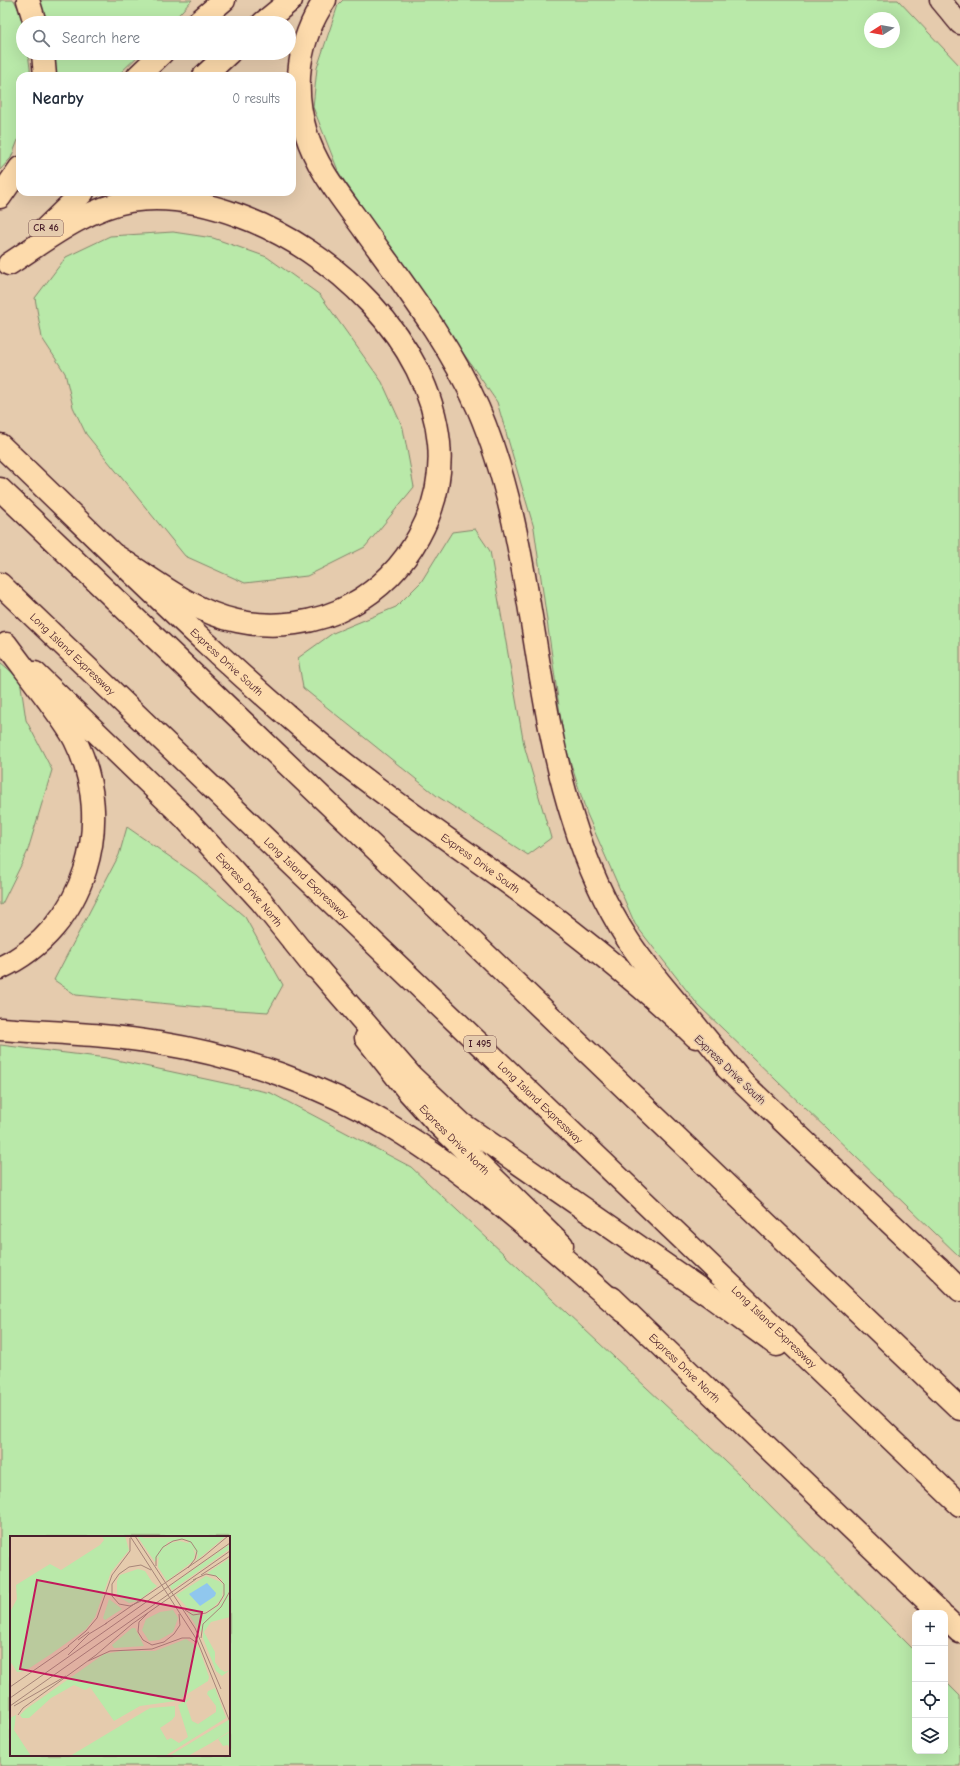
<!DOCTYPE html>
<meta charset="utf-8">
<style>
:root{--surface:#fff;--page:#f2f2f3;--text:#1f2937;--muted:#747a83;--line:#e0e1e3}
body{margin:0;font-family:"Comic Neue",sans-serif;background:var(--page);color:var(--text)}
.controls{position:absolute;right:12px;bottom:12px;display:grid;overflow:hidden;border-radius:8px;box-shadow:0 4px 16px #0002}
.controls button{width:36px;height:36px;display:grid;place-items:center;padding:0;border:0;border-bottom:1px solid var(--line);background:var(--surface);color:var(--text);font:20px sans-serif}
.compass{position:absolute;left:864px;top:12px;width:36px;height:36px;border-radius:50%;background:var(--surface);box-shadow:0 4px 16px #0002;rotate:259deg}
.list{margin:0;padding:0;list-style:none}
h2{display:flex;justify-content:space-between;align-items:center;height:52px;margin:0;padding:0 16px;font-size:17px}
h2 small{font-size:13px;font-weight:400;color:var(--muted)}
.icon{flex:none;width:22px;height:22px;fill:none;stroke:currentColor;stroke-width:2;stroke-linecap:round;stroke-linejoin:round}
.map{position:relative;flex:none;width:960px;height:1766px;overflow:hidden}
.search{position:absolute;background:var(--surface);box-shadow:0 4px 16px #0002;left:16px;top:16px;width:280px;height:44px;display:flex;align-items:center;gap:10px;box-sizing:border-box;padding:0 14px;border-radius:22px;color:var(--muted);font-size:15px}
.panel{position:absolute;background:var(--surface);box-shadow:0 4px 16px #0002;left:16px;top:72px;width:280px;height:124px;border-radius:12px}
.map>svg:first-child{display:block}
</style>
<div class="map">
<svg width="960" height="1766" viewBox="0 0 960 1766">
<rect width="100%" height="100%" fill="#e5cbad"/>
<filter id="ink" filterUnits="userSpaceOnUse"><feTurbulence type="fractalNoise" baseFrequency=".025" numOctaves="2"/><feDisplacementMap in="SourceGraphic" scale="8" xChannelSelector="R" yChannelSelector="G"/><feConvolveMatrix kernelMatrix="1 2 1 2 8 2 1 2 1" color-interpolation-filters="sRGB"/></filter>
<g filter="url(#ink)">
<g fill="#b9e9a9" stroke="#82846a" fill-rule="evenodd">
<path d="M 0,0 L 14,0 L 25,23 L 23,23 L 23,53 L 28,53 L 31,76 L 20,76 L 20,135 L 11,158 L 0,170 Z"/>
<path d="M 38,0 L 192,0 L 171,23 L 48,23 Z"/>
<path d="M 343,0 L 898,0 L 960,66 L 960,1257 L 698,1005 L 635,924 L 587,814 L 564,742 L 534,528 L 497,402 L 339,173 L 313,107 L 317,68 L 338,5 ZM 870,18 L 894,18 L 894,42 L 870,42 Z"/>
<path d="M 55,53 L 141,53 L 117,76 L 55,76 Z"/>
<path d="M 173,232 L 213,238 L 267,257 L 320,295 L 382,382 L 403,428 L 414,487 L 365,547 L 307,576 L 245,583 L 185,556 L 86,434 L 73,407 L 65,373 L 42,338 L 35,298 L 66,257 L 110,236 Z"/>
<path d="M 475,529 L 490,551 L 524,745 L 551,838 L 528,855 L 437,796 L 303,688 L 298,658 L 333,633 L 396,607 L 421,582 L 452,532 Z"/>
<path d="M 0,662 L 20,679 L 26,720 L 52,770 L 27,853 L 2,904 L 0,905 Z"/>
<path d="M 127,827 L 196,875 L 245,917 L 283,985 L 268,1012 L 222,1009 L 76,995 L 54,980 L 119,855 Z"/>
<path d="M 0,1045 L 107,1058 L 271,1093 L 411,1167 L 740,1475 L 915,1651 L 915,1751 L 945,1751 L 945,1681 L 960,1696 L 960,1766 L 0,1766 ZM 11,1537 L 229,1537 L 229,1755 L 11,1755 Z"/>
</g>
<g fill="none" stroke-linecap="round" stroke-linejoin="round">
<g stroke="#4a1f2b" stroke-width="23">
<path id="secondary" d="M 940,0 L 960,24"/>
</g>
<g stroke="#4a1f2b" stroke-width="25">
<g id="primary">
<path id="s1" d="M 0,445 C 113,553 222,665 344,763 C 402,809 463,849 522,893 C 582,938 642,985 696,1037"/>
<path id="s2" d="M 35,673 L 184,817 L 261,901 L 314,967"/>
<path id="s3" d="M 366,1038 L 408,1091 L 436,1122 L 562,1245"/>
<path d="M 727,1068 L 939,1269"/>
<path id="s4" d="M 612,1298 L 940,1613"/>
<path d="M 945,1618 L 960,1632"/>
</g>
</g>
<g stroke="#4a1f2b" stroke-width="25">
<g id="highway">
<path d="M 28,0 L 35,23"/>
<path d="M 325,0 C 298,40 292,87 306,133 C 316,167 340,196 361,225 C 403,284 449,342 478,408 C 534,539 530,685 573,819 C 586,861 604,903 628,940 C 642,962 659,982 676,1002 C 698,1028 719,1055 741,1081"/>
<path d="M 197,23 L 224,0"/>
<path d="M 263,23 L 291,0"/>
<path d="M 43,53 L 45,76"/>
<path d="M 138,76 L 162,53"/>
<path d="M 204,76 L 229,53"/>
<path d="M 0,197 L 20,168"/>
<path d="M 43,231 L 83,192"/>
<path d="M 9,264 C 46,240 85,209 130,201 C 168,195 205,203 240,216 C 333,250 429,340 439,443 C 445,508 408,574 351,605 C 317,624 274,629 237,621 C 195,613 152,579 116,556"/>
<path d="M 0,489 L 960,1409"/>
<path id="s5" d="M 0,584 L 960,1505"/>
<path d="M 303,952 L 411,1076 L 462,1124 L 710,1296 L 777,1345"/>
<path d="M 0,968 C 86,929 116,822 75,740 C 68,726 57,713 48,700 C 34,681 20,663 6,644"/>
<path d="M 0,1029 C 53,1033 107,1034 159,1043 C 240,1056 322,1085 392,1127 C 476,1178 551,1248 625,1312"/>
<path d="M 939,1269 L 960,1290"/>
</g>
</g>
<use href="#secondary" stroke="#e5cbad" stroke-width="20"/>
<use href="#primary" stroke="#fddbac" stroke-width="22"/>
<use href="#highway" stroke="#fddbac" stroke-width="22"/>
</g>
</g>
<g text-anchor="middle" dominant-baseline="central" stroke-width="3" stroke-linejoin="round" paint-order="stroke">
<g fill="#e5cbad" stroke="#785352" stroke-width="1">
<rect x="29" y="220" width="34" height="16" rx="3"/>
<rect x="464" y="1036" width="32" height="16" rx="3"/>
</g>
<g font-size="10" font-weight="bold" fill="#4a1f2b">
<text x="46" y="228">CR 46</text>
<text x="480" y="1044">I 495</text>
</g>
<g font-size="11" fill="#4a1f2b" stroke="#e5cbad">
<text stroke="none"><textPath href="#s5" startOffset="101">Long Island Expressway</textPath></text>
<text stroke="none"><textPath href="#s1" startOffset="314">Express Drive South</textPath></text>
<text stroke="none"><textPath href="#s1" startOffset="638">Express Drive South</textPath></text>
<text stroke="none"><textPath href="#s5" startOffset="425">Long Island Expressway</textPath></text>
<text stroke="none"><textPath href="#s2" startOffset="305">Express Drive North</textPath></text>
<text transform="translate(730 1070) rotate(44)">Express Drive South</text>
<text stroke="none"><textPath href="#s5" startOffset="749">Long Island Expressway</textPath></text>
<text stroke="none"><textPath href="#s3" startOffset="135">Express Drive North</textPath></text>
<text stroke="none"><textPath href="#s5" startOffset="1073">Long Island Expressway</textPath></text>
<text stroke="none"><textPath href="#s4" startOffset="101">Express Drive North</textPath></text>
</g>
</g>
<g transform="translate(10 1536)">
<rect width="220" height="220" fill="#e5cbad"/>
<path d="M 92,0 L 115,0 L 119,14 L 101,36 L 85,81 L 76,93 L 41,118 L 15,135 L 7,136 L 0,125 L 0,76 L 7,63 L 6,49 L 40,28 L 51,34 L 90,9 L 94,4 ZM 127,0 L 135,2 L 216,0 L 186,25 L 188,19 L 176,3 L 158,6 L 145,26 ZM 170,5 L 181,8 L 185,18 L 183,25 L 157,45 L 148,31 L 149,17 L 160,7 ZM 220,8 L 220,13 L 162,54 L 160,50 ZM 220,22 L 220,54 L 216,63 L 190,96 L 178,77 L 195,79 L 209,69 L 214,62 L 212,43 L 197,37 ZM 128,33 L 135,35 L 142,46 L 147,50 L 128,65 L 119,67 L 107,60 L 107,45 L 110,39 ZM 196,40 L 211,46 L 213,51 L 212,62 L 202,73 L 189,78 L 182,77 L 166,59 ZM 220,57 L 220,81 L 201,86 L 194,96 L 205,116 L 205,126 L 210,133 L 215,136 L 220,134 L 212,140 L 206,135 L 193,102 L 193,91 ZM 99,63 L 112,73 L 95,84 L 93,82 ZM 163,74 L 168,82 L 163,96 L 149,104 L 139,105 L 132,94 L 136,83 L 150,76 ZM 122,92 L 125,92 L 134,110 L 104,112 L 102,109 ZM 176,103 L 189,112 L 199,141 L 198,145 L 166,165 L 130,170 L 104,185 L 80,151 L 75,154 L 64,149 L 41,162 L 19,182 L 12,182 L 10,179 L 16,173 L 94,118 L 112,115 L 145,115 ZM 205,152 L 216,182 L 155,220 L 60,220 L 140,172 L 165,170 L 165,180 L 162,184 L 150,192 L 157,204 L 161,202 L 169,207 L 178,201 L 168,169 L 181,161 L 176,167 L 182,185 L 188,188 L 206,176 L 206,170 L 197,158 L 198,155 ZM 6,179 L 4,194 L 21,220 L 0,220 L 0,182 ZM 220,183 L 220,195 L 201,207 L 178,220 L 159,220 ZM 220,196 L 220,214 L 218,209 L 213,210 L 208,203 Z" fill="#b9e9a9"/>
<path d="M 197,47 L 206,57 L 205,60 L 190,70 L 179,58 Z" fill="#90c7ee"/>
<path fill="none" stroke="#a78679" stroke-width="1" d="M 120,0 L 187,104 L 220,186M 125,0 L 185,92 L 211,153M 146,30 L 146,21 L 153,11 L 163,5 L 172,3 L 181,6 L 187,15 L 185,23 L 178,32M 191,39 L 220,20M 131,65 L 120,70 L 109,68 L 102,60 L 102,48 L 109,38 L 119,31 L 131,29 L 141,34M 175,74 L 183,79 L 196,77 L 208,69 L 214,59 L 214,48 L 206,40 L 196,38 L 183,44M 138,77 L 129,86 L 128,96 L 133,104 L 142,109 L 154,106 L 164,98 L 170,89 L 169,78M 95,88 L 193,21 L 218,0M 191,102 L 193,88 L 211,71 L 220,55M 68,104 L 79,96M 58,110 L 76,95 L 87,82 L 102,39 L 120,15 L 120,2M 58,119 L 79,98 L 97,87M 78,125 L 100,115 L 142,113 L 172,102 L 180,102 L 187,107M 0,151 L 59,110M 0,162 L 220,7M 0,170 L 220,15M 4,170 L 56,140M 8,179 L 13,172 L 86,119 L 122,88 L 186,43"/>
<path fill="#c2185b" fill-opacity="0.15" stroke="#c2185b" stroke-width="2" d="M 27,44 L 192,76 L 174,165 L 10,133 Z"/>
<rect width="220" height="220" fill="none" stroke="#4a1f2b" stroke-width="2"/>
</g>
</svg>
<div class="controls">
<button>+</button>
<button>−</button>
<button><svg class="icon" aria-label="locate" viewBox="0 0 24 24"><circle cx="12" cy="12" r="6"/><path d="M12 2v4M12 18v4M2 12h4M18 12h4"/></svg></button>
<button><svg class="icon" aria-label="layers" viewBox="0 0 24 24"><path d="M12 4l9 5-9 5-9-5zM3 14l9 5 9-5"/></svg></button>
</div>
<svg class="compass" viewBox="-18 -18 36 36"><path d="M0-13l5 13h-10z" fill="#e53935"/><path d="M0 13l5-13h-10z" fill="#747a83"/></svg>
<div class="search"><svg class="icon" aria-label="search" viewBox="0 0 24 24"><circle cx="10" cy="10" r="6"/><path d="M15 15l6 6"/></svg>Search here</div>
<section class="panel">
<h2>Nearby<small>0 results</small></h2>
<ul class="list">
</ul>
</section>
</div>
